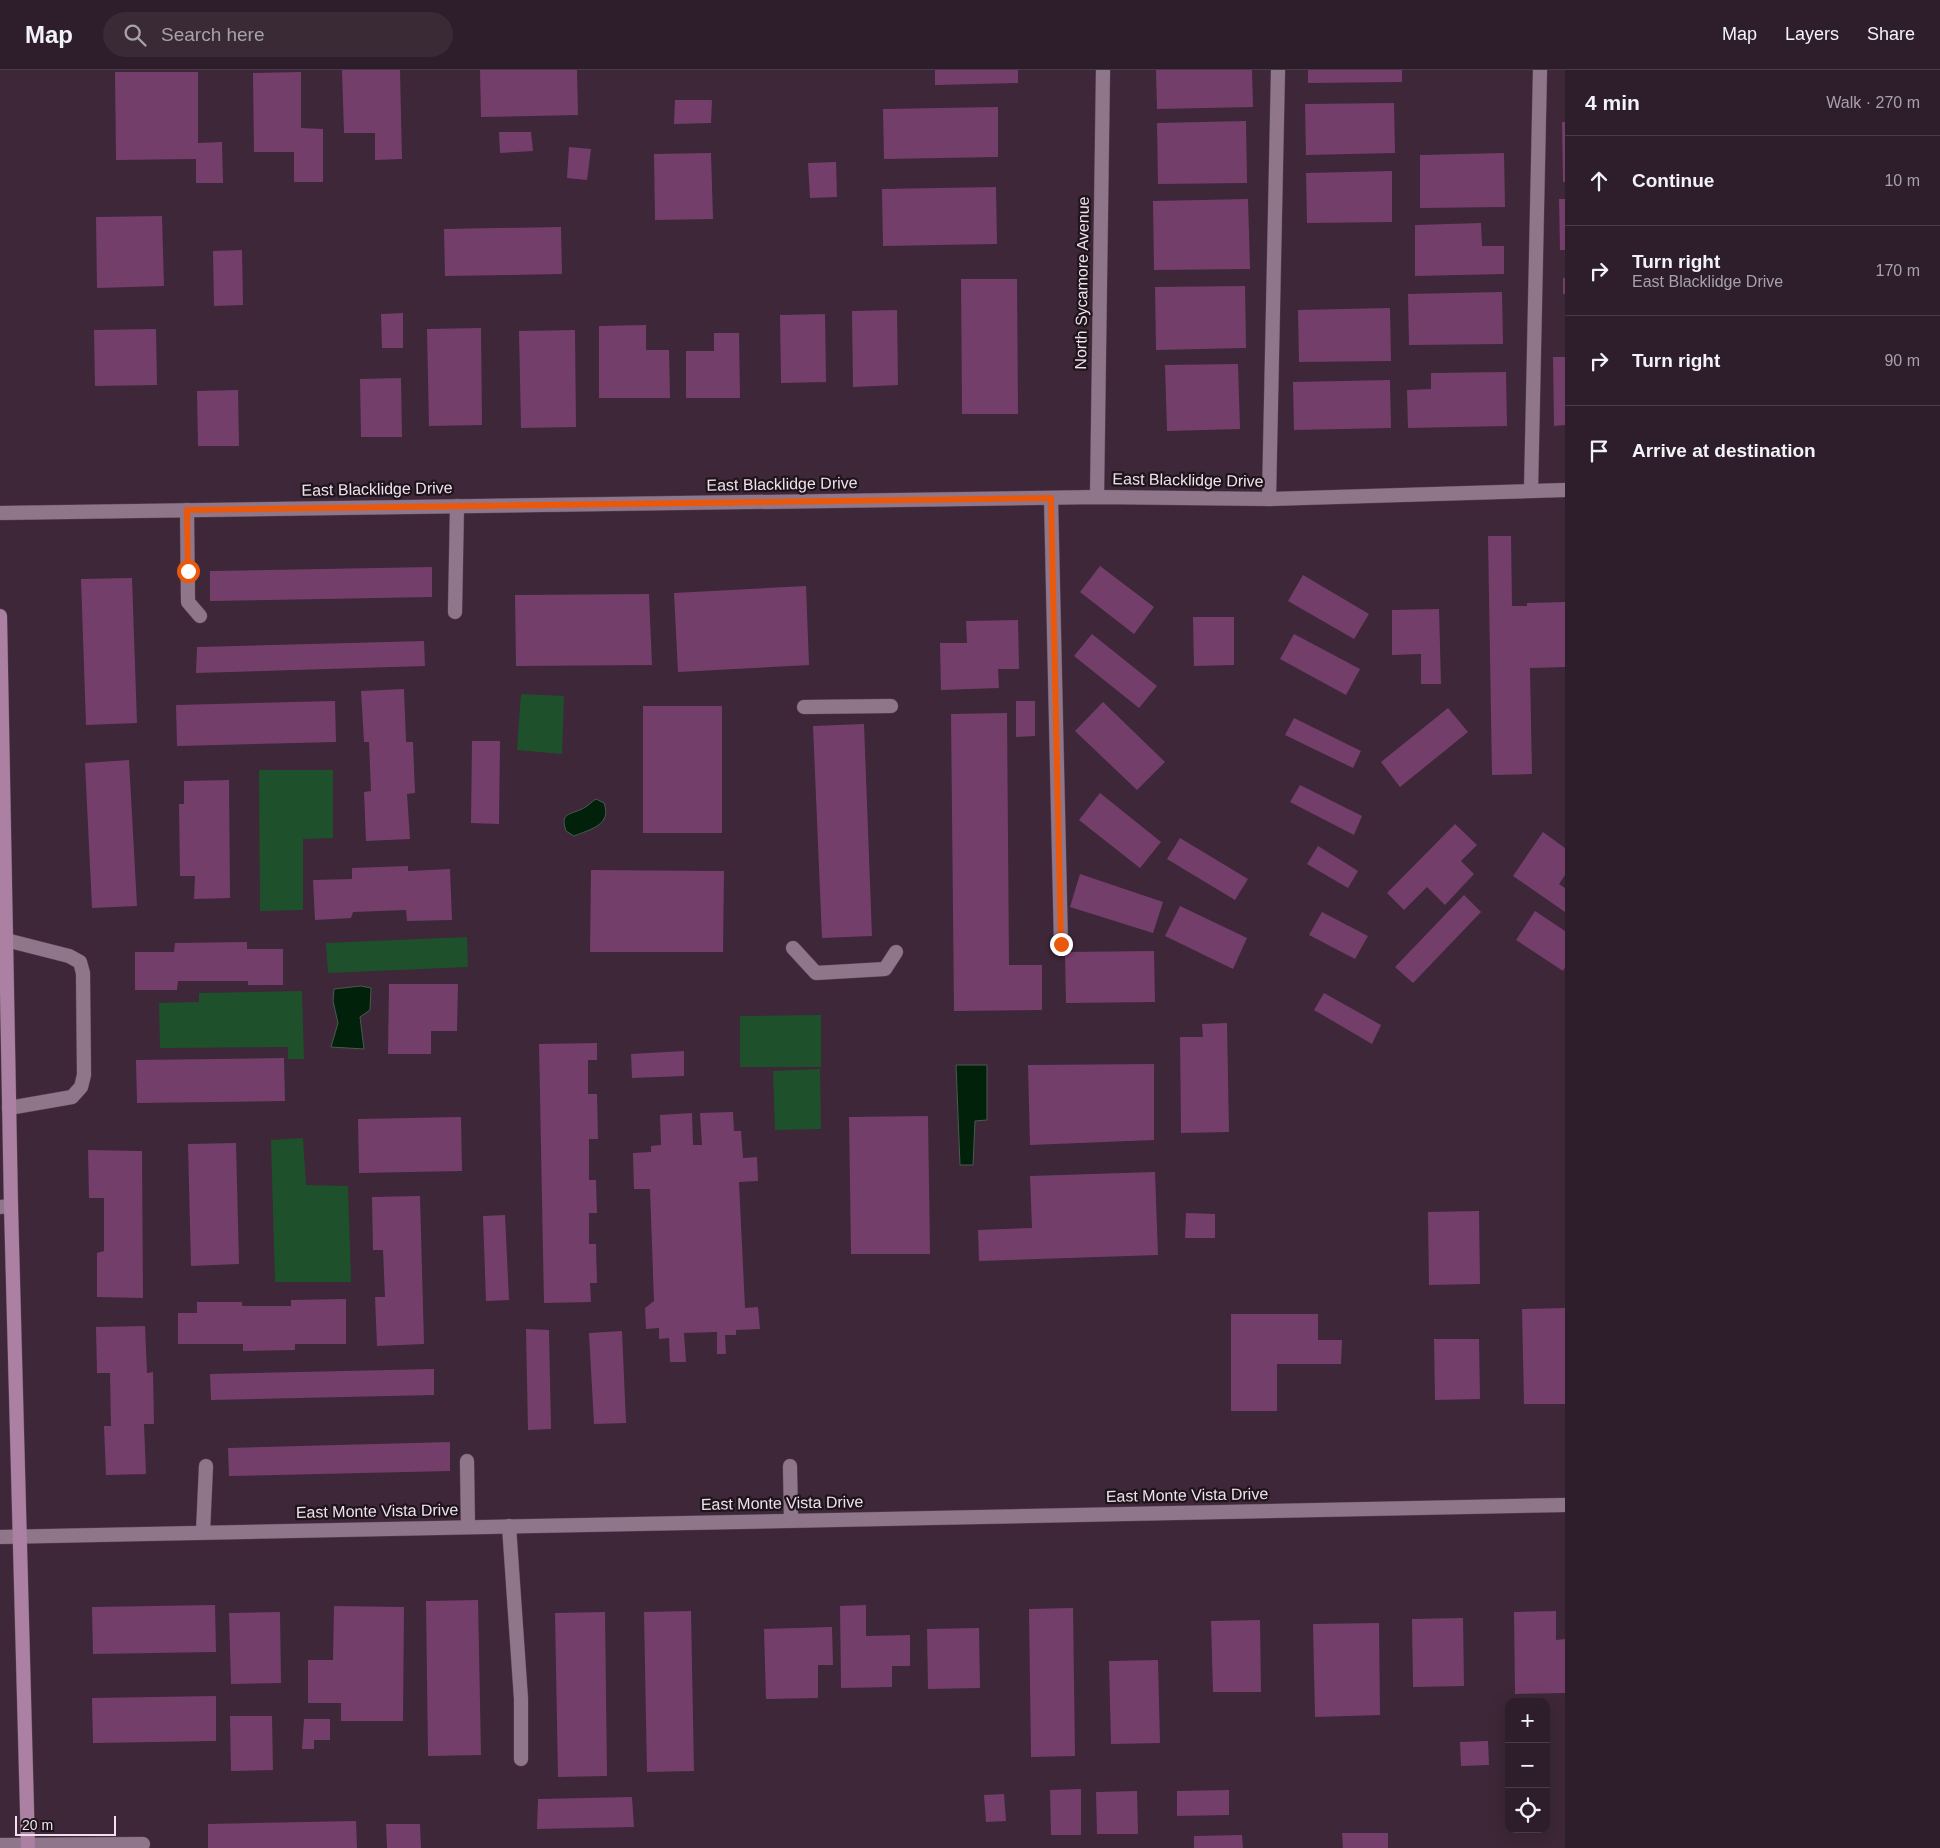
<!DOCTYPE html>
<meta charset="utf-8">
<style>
:root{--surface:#2e1d2a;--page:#3a2a36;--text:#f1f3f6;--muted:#a7a2a8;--line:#493b47}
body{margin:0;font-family:Helvetica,sans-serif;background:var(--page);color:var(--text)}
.controls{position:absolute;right:15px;bottom:15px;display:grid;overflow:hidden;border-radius:10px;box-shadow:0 5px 20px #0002}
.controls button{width:45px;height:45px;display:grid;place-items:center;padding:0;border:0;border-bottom:1px solid var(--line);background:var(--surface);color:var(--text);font:25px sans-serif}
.scale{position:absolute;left:15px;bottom:12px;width:101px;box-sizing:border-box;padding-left:5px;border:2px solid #f0e1ec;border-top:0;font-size:14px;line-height:18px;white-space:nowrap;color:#f0e1ec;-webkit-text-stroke:4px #1e141b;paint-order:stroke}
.stop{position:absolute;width:15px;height:15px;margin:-11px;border:4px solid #ea580c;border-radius:50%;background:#fff}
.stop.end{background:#ea580c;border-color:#fff;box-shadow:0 1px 5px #0008}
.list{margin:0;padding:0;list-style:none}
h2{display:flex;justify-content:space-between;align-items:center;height:65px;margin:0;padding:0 20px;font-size:21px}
h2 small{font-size:16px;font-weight:400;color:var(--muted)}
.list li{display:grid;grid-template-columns:32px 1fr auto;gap:15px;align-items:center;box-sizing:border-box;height:90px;padding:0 20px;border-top:1px solid var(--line)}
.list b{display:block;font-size:19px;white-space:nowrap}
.list p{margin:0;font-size:16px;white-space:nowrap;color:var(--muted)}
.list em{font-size:16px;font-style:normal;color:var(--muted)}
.icon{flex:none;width:28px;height:28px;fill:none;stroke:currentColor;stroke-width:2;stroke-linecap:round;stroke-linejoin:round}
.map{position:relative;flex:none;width:1565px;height:1778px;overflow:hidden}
header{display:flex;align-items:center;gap:30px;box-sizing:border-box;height:70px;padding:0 25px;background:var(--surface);border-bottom:1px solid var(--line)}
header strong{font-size:24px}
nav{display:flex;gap:28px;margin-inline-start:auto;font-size:18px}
.search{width:350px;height:45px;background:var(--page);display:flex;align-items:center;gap:12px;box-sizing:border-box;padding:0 18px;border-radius:28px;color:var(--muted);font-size:19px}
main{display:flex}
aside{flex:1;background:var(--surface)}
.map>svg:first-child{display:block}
</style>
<header>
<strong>Map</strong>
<div class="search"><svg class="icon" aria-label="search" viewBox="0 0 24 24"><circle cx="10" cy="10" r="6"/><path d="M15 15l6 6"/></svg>Search here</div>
<nav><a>Map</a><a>Layers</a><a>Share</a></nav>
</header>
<main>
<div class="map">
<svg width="1565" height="1778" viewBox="0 0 1565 1778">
<rect width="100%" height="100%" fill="#3d2738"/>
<g fill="#1e512b">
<path d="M 521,624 L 564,626 L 562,684 L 517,680 Z"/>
<path d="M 259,700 L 333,700 L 333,768 L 303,769 L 303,840 L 260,841 Z"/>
<path d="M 467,867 L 468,897 L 328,903 L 326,873 Z"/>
<path d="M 302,921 L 304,989 L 288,989 L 288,977 L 160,978 L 159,933 L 199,932 L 199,923 Z"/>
<path d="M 821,945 L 821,997 L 740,997 L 740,946 Z"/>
<path d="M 820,999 L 821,1059 L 775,1060 L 773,1001 Z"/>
<path d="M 303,1068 L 306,1115 L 348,1116 L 351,1212 L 275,1212 L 271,1070 Z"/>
</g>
<g fill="#02210a" stroke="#495b4e">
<path d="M 596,729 L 604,733 C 612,755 591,759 574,766 L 566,761 C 560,743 569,745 582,739 C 587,737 591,732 596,729 Z"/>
<path d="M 361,916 L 371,918 L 370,940 L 360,947 L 364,979 L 331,977 L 338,953 L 333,931 L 334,919 Z"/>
<path d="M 956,995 L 987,995 L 987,1050 L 975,1051 L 973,1095 L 960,1095 Z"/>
</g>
<g fill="#743e6b">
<path d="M 342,0 L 400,0 L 402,89 L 375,90 L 375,63 L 344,63 Z"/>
<path d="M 480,0 L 577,0 L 578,45 L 481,47 Z"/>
<path d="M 935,0 L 1018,0 L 1018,13 L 935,15 Z"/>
<path d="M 1156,0 L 1252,0 L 1253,37 L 1157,39 Z"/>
<path d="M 1308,0 L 1402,0 L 1402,12 L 1308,13 Z"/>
<path d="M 115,2 L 198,2 L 198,73 L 222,72 L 223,113 L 196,113 L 196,89 L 116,90 Z"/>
<path d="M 301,2 L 301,58 L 323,59 L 323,112 L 294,112 L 294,82 L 254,82 L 253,3 Z"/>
<path d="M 675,30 L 712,30 L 711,53 L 674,54 Z"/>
<path d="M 1394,33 L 1395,83 L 1306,85 L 1305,34 Z"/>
<path d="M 998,37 L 998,87 L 884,89 L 883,39 Z"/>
<path d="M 1246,51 L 1247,113 L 1158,114 L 1157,53 Z"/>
<path d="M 1562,52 L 1565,52 L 1565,112 L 1563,112 Z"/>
<path d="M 499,62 L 531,62 L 533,81 L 500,83 Z"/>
<path d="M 569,77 L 591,79 L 587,110 L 567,108 Z"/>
<path d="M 711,83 L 713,149 L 655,150 L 654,84 Z"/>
<path d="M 1504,83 L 1505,137 L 1420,138 L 1420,85 Z"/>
<path d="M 836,92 L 837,127 L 810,128 L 808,93 Z"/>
<path d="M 1392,101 L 1392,152 L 1307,153 L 1306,103 Z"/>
<path d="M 996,117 L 997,174 L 883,176 L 882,119 Z"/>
<path d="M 1248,129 L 1250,199 L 1154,200 L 1153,131 Z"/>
<path d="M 1559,129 L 1565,129 L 1565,180 L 1560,180 Z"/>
<path d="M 162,146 L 164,216 L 97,218 L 96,147 Z"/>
<path d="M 1481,153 L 1482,176 L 1504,176 L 1504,204 L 1415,206 L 1415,155 Z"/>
<path d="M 561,157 L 562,204 L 445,206 L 444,159 Z"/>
<path d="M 242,180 L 243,235 L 214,236 L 213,181 Z"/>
<rect x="1563" y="208" width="2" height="16"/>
<path d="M 961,209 L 1017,209 L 1018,344 L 962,344 Z"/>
<path d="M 1245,216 L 1246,278 L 1156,280 L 1155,217 Z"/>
<path d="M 1502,222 L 1503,274 L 1409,275 L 1408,224 Z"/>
<path d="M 1390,238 L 1391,291 L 1299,292 L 1298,240 Z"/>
<path d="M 897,240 L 898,315 L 853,317 L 852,241 Z"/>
<path d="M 403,243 L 403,278 L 382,278 L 381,244 Z"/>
<path d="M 825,244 L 826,312 L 781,313 L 780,245 Z"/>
<path d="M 646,255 L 646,280 L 669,280 L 670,328 L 599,328 L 599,256 Z"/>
<path d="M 481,258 L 482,355 L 429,356 L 427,259 Z"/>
<path d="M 156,259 L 157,315 L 95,316 L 94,260 Z"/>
<path d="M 575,260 L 576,357 L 521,358 L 519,261 Z"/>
<path d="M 714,263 L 739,263 L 740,328 L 686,328 L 686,281 L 714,281 Z"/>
<path d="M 1553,287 L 1565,287 L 1565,355 L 1554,356 Z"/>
<path d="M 1238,294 L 1240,359 L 1167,361 L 1165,295 Z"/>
<path d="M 1506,302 L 1507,356 L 1408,358 L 1407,320 L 1431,319 L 1431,303 Z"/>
<path d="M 401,308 L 402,367 L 361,367 L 360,309 Z"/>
<path d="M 1390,310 L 1391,358 L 1294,360 L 1293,312 Z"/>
<path d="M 238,320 L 239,376 L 198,376 L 197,321 Z"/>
<path d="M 1488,466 L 1511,466 L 1512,536 L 1527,536 L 1527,533 L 1565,532 L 1565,597 L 1530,598 L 1532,704 L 1492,705 Z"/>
<path d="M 1100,496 L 1154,537 L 1134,564 L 1080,522 Z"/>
<path d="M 432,497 L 432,527 L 210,531 L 210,501 Z"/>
<path d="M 1303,505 L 1369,544 L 1354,569 L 1288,531 Z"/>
<path d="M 132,508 L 137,653 L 86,655 L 81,509 Z"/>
<path d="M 806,516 L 809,595 L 678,602 L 674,523 Z"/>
<path d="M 649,524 L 652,595 L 516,596 L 515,525 Z"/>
<path d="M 1439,539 L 1441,614 L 1421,614 L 1421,584 L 1392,585 L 1392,540 Z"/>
<path d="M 1193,547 L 1234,547 L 1234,595 L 1194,596 Z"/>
<path d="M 1018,550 L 1019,599 L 998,599 L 999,618 L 941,620 L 940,573 L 967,573 L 966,551 Z"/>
<path d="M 1092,564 L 1157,616 L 1139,638 L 1074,586 Z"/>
<path d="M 1294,564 L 1360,599 L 1346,625 L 1280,589 Z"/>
<path d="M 424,571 L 425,596 L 196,603 L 197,577 Z"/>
<path d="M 404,619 L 406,672 L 413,672 L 415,723 L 407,724 L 410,769 L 366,771 L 364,722 L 371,721 L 369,672 L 364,672 L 361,621 Z"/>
<path d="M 335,631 L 336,672 L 177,676 L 176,635 Z"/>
<path d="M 1016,631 L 1035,631 L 1035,666 L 1016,667 Z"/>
<path d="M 1103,632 L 1165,692 L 1137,720 L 1075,661 Z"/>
<rect x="643" y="636" width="79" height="127"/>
<path d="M 1448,638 L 1468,662 L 1400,717 L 1381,692 Z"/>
<path d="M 1007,643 L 1009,895 L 1042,895 L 1042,940 L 954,941 L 951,644 Z"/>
<path d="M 1294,648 L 1361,681 L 1353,698 L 1285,665 Z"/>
<path d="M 864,654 L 872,866 L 822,868 L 813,656 Z"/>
<path d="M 472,671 L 500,671 L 499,754 L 471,753 Z"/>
<path d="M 129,690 L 137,836 L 92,838 L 85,693 Z"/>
<path d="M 229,710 L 230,828 L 194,829 L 195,806 L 180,806 L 179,734 L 184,734 L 184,711 Z"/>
<path d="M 1300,715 L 1362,746 L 1354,765 L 1290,732 Z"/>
<path d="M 1100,723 L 1161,772 L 1140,798 L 1079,750 Z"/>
<path d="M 1455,754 L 1477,775 L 1461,791 L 1474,804 L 1445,835 L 1427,817 L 1404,840 L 1387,823 Z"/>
<path d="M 1543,762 L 1565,778 L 1565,805 L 1559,814 L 1565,818 L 1565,842 L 1513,806 Z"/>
<path d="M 1180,768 L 1248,809 L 1235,830 L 1167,789 Z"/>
<path d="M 1318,776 L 1358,801 L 1348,818 L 1307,794 Z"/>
<path d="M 408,796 L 408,801 L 450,799 L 452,850 L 407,851 L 406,840 L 353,842 L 351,848 L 315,850 L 313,810 L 352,809 L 352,798 Z"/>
<path d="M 591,800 L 724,801 L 723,882 L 590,882 Z"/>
<path d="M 1080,804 L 1163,832 L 1153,863 L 1070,837 Z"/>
<path d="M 1464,825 L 1481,842 L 1413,913 L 1395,897 Z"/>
<path d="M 1180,836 L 1247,868 L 1233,899 L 1165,866 Z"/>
<path d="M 1535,841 L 1565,861 L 1565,897 L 1563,901 L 1516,870 Z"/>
<path d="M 1322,842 L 1368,866 L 1355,889 L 1309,865 Z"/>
<path d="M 247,872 L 247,879 L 283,879 L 283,915 L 248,915 L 248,911 L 178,911 L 177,920 L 135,920 L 135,882 L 174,882 L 175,873 Z"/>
<path d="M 1154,881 L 1155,932 L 1066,933 L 1065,882 Z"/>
<path d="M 389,914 L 458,914 L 457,961 L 431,961 L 431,984 L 388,984 Z"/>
<path d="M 1324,923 L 1381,955 L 1372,974 L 1314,940 Z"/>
<path d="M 1227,953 L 1229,1062 L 1181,1063 L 1180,967 L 1203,967 L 1202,954 Z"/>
<path d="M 597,973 L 597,990 L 588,990 L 588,1024 L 597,1024 L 598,1069 L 589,1069 L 589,1110 L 596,1110 L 597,1143 L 589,1143 L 589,1174 L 596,1174 L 597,1213 L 590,1213 L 591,1232 L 544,1233 L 539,974 Z"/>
<path d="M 684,981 L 684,1006 L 632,1008 L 631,984 Z"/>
<path d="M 284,988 L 285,1031 L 137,1033 L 136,990 Z"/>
<path d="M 1154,994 L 1154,1070 L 1030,1075 L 1028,995 Z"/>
<path d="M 733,1042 L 734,1061 L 741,1061 L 743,1088 L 757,1087 L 758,1111 L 739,1112 L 745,1238 L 758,1237 L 760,1259 L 736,1260 L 736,1265 L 725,1265 L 726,1284 L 717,1284 L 717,1262 L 684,1263 L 686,1292 L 670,1292 L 669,1268 L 659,1269 L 659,1258 L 646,1259 L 645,1238 L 654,1231 L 650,1119 L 634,1119 L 633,1083 L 651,1082 L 651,1076 L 661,1075 L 660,1045 L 692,1043 L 693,1075 L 702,1075 L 700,1043 Z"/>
<path d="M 928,1046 L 930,1184 L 851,1184 L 849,1047 Z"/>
<path d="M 461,1047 L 462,1101 L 359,1103 L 358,1049 Z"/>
<path d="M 236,1073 L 239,1194 L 191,1196 L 188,1074 Z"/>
<path d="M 88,1080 L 142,1081 L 143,1228 L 97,1227 L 97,1183 L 104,1181 L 104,1128 L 89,1128 Z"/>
<path d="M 1155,1102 L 1158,1185 L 979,1191 L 978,1160 L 1032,1158 L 1030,1106 Z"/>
<path d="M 420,1126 L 424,1274 L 377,1276 L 375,1227 L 385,1227 L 383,1180 L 373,1180 L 372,1127 Z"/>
<path d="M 1479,1141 L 1480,1214 L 1429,1215 L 1428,1142 Z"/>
<path d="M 1186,1143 L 1215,1144 L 1215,1168 L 1185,1168 Z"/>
<path d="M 505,1145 L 509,1230 L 486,1231 L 483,1146 Z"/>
<path d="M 346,1229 L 346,1274 L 295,1274 L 295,1280 L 243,1281 L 243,1274 L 178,1274 L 178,1243 L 197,1243 L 197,1232 L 242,1232 L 242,1236 L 291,1236 L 291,1230 Z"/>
<path d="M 1565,1238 L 1565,1334 L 1524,1334 L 1522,1239 Z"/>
<path d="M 1231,1244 L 1318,1244 L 1318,1270 L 1342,1270 L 1341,1294 L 1277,1294 L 1277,1341 L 1231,1341 Z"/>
<path d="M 145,1256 L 147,1303 L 153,1302 L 154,1354 L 144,1354 L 146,1404 L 106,1405 L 104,1356 L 111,1356 L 110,1303 L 97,1303 L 96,1257 Z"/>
<path d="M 526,1259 L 549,1260 L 551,1359 L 528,1360 Z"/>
<path d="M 622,1261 L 626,1353 L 594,1354 L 589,1263 Z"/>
<path d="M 1434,1269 L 1479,1269 L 1480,1329 L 1435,1330 Z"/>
<path d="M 434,1299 L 434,1325 L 211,1330 L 210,1304 Z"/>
<path d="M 450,1372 L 450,1401 L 229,1406 L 228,1378 Z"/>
<path d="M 478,1530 L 481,1685 L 428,1686 L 426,1531 Z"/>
<path d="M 215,1535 L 216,1582 L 93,1584 L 92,1537 Z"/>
<path d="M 866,1535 L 866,1566 L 910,1565 L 910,1596 L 892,1596 L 892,1617 L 841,1618 L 840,1536 Z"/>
<path d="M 334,1536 L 404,1537 L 403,1651 L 341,1651 L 341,1633 L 308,1633 L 308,1590 L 333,1590 Z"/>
<path d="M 1073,1538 L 1075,1686 L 1031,1687 L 1029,1539 Z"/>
<path d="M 691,1541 L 694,1701 L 647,1702 L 644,1542 Z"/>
<path d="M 1556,1541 L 1556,1570 L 1565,1569 L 1565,1623 L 1515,1624 L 1514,1542 Z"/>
<path d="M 280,1542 L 281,1613 L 231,1614 L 229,1543 Z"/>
<path d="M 605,1542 L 607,1706 L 558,1707 L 555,1543 Z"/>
<path d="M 1463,1548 L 1464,1616 L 1413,1617 L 1412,1549 Z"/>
<path d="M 1260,1550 L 1261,1622 L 1213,1622 L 1211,1551 Z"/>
<path d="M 1379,1553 L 1380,1645 L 1315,1647 L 1313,1554 Z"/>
<path d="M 832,1557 L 833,1595 L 818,1595 L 818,1628 L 766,1629 L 764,1559 Z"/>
<path d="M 979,1558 L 980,1618 L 928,1619 L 927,1559 Z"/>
<path d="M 1158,1590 L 1160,1673 L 1111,1674 L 1109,1591 Z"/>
<path d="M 216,1626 L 216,1671 L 93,1673 L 92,1628 Z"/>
<path d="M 230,1646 L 272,1646 L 273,1700 L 231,1701 Z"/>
<path d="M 304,1649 L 330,1649 L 330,1670 L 314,1670 L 314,1679 L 302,1679 Z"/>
<path d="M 1488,1671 L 1489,1695 L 1461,1696 L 1460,1672 Z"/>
<path d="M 1081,1719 L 1081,1765 L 1051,1765 L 1050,1720 Z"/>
<path d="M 1229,1720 L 1229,1745 L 1177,1746 L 1177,1721 Z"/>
<path d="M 1137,1721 L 1138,1764 L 1097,1764 L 1096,1722 Z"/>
<path d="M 1004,1724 L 1006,1751 L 986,1752 L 984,1725 Z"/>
<path d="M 632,1727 L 634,1757 L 537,1759 L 538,1729 Z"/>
<path d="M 356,1751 L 357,1778 L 208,1778 L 208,1754 Z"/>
<path d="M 386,1754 L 420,1754 L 421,1778 L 387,1778 Z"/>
<path d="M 1342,1763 L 1388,1763 L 1388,1778 L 1343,1778 Z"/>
<path d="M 1242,1765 L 1243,1778 L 1194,1778 L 1194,1766 Z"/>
</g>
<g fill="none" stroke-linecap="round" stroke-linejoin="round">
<g stroke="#584655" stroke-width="15">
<g id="service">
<path d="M 1051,428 L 1061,875"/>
<path d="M 187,440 L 188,532 L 200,546"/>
<path d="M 455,542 L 457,436"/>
<path d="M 804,637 L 891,636"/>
<path d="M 6,870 L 69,886 L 80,892 L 83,903 L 84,1005 L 81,1017 L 72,1027 L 9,1038"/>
<path d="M 793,878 L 816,903 L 885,899 L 896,882"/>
<path d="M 0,1137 L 11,1136"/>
<path d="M 467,1391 L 468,1457"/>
<path d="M 790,1396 L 791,1450"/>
<path d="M 509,1456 L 521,1629 L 521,1689"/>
<path d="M 203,1462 L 206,1396"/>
<path d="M 0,1775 L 143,1774"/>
</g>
</g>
<g stroke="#584655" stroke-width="15">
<g id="minor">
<path d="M 1531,421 L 1540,0"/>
<path d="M 1097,427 L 1103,0"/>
<path d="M 1269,429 L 1278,0"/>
<path d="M 0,443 L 1097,427 L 1269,429 L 1565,420"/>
<path d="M 0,1467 L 1565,1435"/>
</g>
</g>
<g stroke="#584655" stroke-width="15">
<path id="primary" d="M 0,546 L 11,1136 L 28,1778"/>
</g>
<use href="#service" stroke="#90768a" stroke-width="14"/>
<use href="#minor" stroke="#90768a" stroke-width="14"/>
<use href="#primary" stroke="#ac80a3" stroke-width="14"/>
</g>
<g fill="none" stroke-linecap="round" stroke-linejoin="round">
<path stroke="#ea580c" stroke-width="6" d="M 188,501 L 187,440 L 1051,428 L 1061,874"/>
</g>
<g text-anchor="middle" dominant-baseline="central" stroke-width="4.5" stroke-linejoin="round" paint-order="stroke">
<g font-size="16" fill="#f0e1ec" stroke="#1e141b">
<text transform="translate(1082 213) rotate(-89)">North Sycamore Avenue</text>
<text transform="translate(1188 410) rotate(1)">East Blacklidge Drive</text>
<text transform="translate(782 414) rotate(-1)">East Blacklidge Drive</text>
<text transform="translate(377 419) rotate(-1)">East Blacklidge Drive</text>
<text transform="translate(1187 1425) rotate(-1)">East Monte Vista Drive</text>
<text transform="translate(782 1433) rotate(-1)">East Monte Vista Drive</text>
<text transform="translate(377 1441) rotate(-1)">East Monte Vista Drive</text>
</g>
</g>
</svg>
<div class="controls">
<button>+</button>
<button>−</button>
<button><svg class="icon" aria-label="locate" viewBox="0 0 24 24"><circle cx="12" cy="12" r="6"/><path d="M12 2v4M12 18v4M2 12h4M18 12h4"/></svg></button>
</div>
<div class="scale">20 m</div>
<div class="stop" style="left:188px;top:501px"></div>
<div class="stop end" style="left:1061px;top:874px"></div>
</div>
<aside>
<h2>4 min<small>Walk · 270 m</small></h2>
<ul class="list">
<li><svg class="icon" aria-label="ahead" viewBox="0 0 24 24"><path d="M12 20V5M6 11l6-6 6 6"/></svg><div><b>Continue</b></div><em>10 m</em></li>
<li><svg class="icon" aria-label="right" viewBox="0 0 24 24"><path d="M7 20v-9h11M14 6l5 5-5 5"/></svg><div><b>Turn right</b><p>East Blacklidge Drive</p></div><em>170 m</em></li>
<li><svg class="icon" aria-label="right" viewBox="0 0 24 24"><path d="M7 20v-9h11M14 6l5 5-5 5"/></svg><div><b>Turn right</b></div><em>90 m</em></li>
<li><svg class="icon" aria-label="arrive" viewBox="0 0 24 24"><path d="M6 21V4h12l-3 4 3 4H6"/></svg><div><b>Arrive at destination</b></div></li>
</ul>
</aside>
</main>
